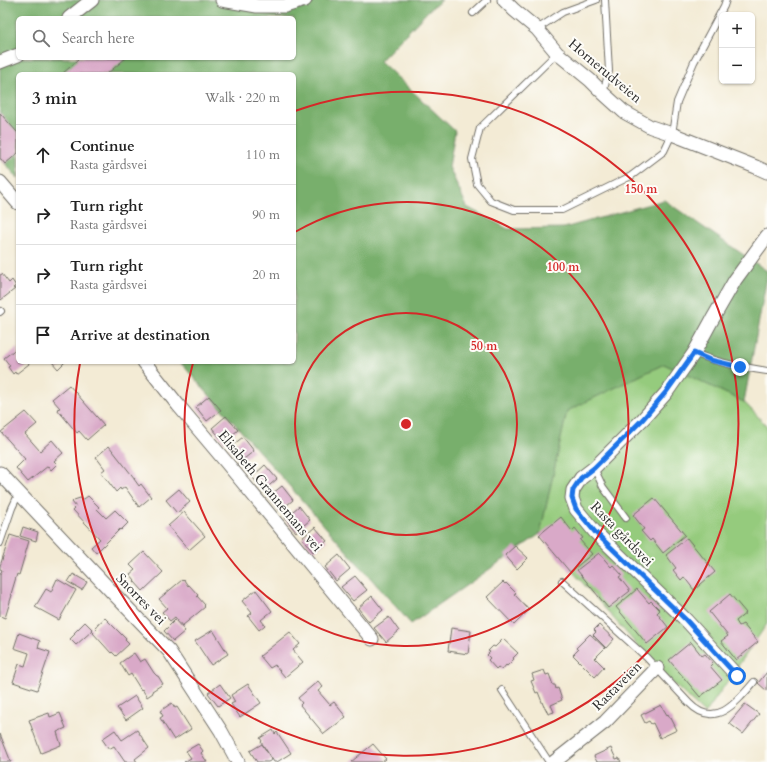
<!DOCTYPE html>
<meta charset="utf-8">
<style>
:root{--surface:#fff;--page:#f2f2f2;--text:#222;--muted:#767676;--line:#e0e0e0}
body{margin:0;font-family:Cardo,serif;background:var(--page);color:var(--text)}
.controls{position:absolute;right:12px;top:12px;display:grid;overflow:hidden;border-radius:6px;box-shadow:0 1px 3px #0004}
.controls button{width:36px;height:36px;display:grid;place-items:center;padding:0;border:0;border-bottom:1px solid var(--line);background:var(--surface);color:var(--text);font:20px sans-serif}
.stop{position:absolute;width:12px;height:12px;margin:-9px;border:3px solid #1a73e8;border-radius:50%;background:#fff}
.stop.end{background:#1a73e8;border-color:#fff;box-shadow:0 1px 4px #0008}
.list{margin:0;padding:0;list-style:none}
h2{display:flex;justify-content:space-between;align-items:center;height:52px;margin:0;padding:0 16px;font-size:17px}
h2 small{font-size:13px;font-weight:400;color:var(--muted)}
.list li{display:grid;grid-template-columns:26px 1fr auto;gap:12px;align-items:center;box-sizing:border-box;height:60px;padding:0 16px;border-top:1px solid var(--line)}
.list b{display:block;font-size:15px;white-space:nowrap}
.list p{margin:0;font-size:13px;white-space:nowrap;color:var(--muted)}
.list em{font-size:13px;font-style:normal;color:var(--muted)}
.icon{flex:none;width:22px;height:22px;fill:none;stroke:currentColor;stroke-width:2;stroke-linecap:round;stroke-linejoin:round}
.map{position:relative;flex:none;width:767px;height:762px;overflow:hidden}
.search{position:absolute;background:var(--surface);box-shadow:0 1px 3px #0004;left:16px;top:16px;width:280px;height:44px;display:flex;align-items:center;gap:10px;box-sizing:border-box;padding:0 14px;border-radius:6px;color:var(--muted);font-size:15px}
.panel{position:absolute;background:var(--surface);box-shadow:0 1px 3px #0004;left:16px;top:72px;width:280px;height:292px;border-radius:6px}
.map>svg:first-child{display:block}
</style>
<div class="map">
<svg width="767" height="762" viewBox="0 0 767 762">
<rect width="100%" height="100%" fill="#fdfcf7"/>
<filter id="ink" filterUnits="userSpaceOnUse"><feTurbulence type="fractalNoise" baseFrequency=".025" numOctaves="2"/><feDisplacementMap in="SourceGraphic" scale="8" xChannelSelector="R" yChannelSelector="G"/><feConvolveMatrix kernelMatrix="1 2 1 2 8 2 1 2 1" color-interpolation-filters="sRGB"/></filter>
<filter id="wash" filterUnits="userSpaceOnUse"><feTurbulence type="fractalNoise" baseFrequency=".012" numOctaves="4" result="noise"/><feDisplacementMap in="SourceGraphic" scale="16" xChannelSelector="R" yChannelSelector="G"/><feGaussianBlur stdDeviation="0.9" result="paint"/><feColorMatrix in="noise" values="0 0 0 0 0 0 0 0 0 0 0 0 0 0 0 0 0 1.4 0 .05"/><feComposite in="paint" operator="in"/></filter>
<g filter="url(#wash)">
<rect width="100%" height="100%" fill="#f3ebd5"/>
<path fill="#95cb7d" stroke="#607b54" d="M 664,364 L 744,402 L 767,426 L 767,624 L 705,714 L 657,668 L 540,534 L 567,411 Z"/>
<path fill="#78af6c" stroke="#526d4c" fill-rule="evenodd" d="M 0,0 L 442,0 L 430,9 L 380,61 L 455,131 L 449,167 L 467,207 L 508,229 L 564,228 L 664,200 L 767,271 L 767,277 L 744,402 L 664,364 L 567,411 L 540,534 L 411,624 L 180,362 L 294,362 L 294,74 L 18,74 L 18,178 L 0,158 ZM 18,18 L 294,18 L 294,58 L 18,58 Z"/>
<g id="blocks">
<g fill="#d9a9c8">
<path d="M 76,58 L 126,58 L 107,74 L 62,74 L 78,60 Z"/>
<path d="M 0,113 L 18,133 L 18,153 L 5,164 L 1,159 L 0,159 Z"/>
<path d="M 2,274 L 9,283 L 12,280 L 16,286 L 13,288 L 15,289 L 1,300 L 0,298 L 0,275 Z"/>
<path d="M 17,348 L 18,362 L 28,362 L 29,364 L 16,374 L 15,372 L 13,374 L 8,367 L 10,366 L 4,358 Z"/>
<path d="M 52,362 L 65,362 L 58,369 Z"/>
<path d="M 69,385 L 104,425 L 87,440 L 79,431 L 77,433 L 57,409 L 60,408 L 52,399 Z"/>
<path d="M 209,396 L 221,410 L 207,421 L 196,407 Z"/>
<path d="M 26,412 L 37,424 L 25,434 L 40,451 L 52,440 L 63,453 L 54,461 L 57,464 L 51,470 L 48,466 L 28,482 L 16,468 L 25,459 L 1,432 Z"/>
<path d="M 226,416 L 238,430 L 224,442 L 212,428 Z"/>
<path d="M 243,437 L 254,451 L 240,462 L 229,448 Z"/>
<path d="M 109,446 L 135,479 L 134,479 L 139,486 L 141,484 L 151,497 L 139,507 L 125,487 L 121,490 L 120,488 L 116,492 L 101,472 L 105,469 L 96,457 Z"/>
<path d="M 265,465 L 277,479 L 264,490 L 252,477 Z"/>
<path d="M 282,486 L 293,500 L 280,511 L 268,497 Z"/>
<path d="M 179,489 L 190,502 L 177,513 L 166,500 Z"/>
<path d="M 88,496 L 99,507 L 97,509 L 106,518 L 115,510 L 128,523 L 121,530 L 120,529 L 96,553 L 91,547 L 100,539 L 73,510 L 76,507 L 72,502 L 74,500 L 80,498 L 84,499 Z"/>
<path d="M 654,498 L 685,535 L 663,553 L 652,539 L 650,541 L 641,531 L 644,529 L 633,515 Z"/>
<path d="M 299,506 L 310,520 L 296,532 L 285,518 Z"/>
<path d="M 184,512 L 205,536 L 189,550 L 168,526 Z"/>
<path d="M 561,517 L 572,531 L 575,528 L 583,538 L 580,540 L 592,554 L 570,572 L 539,535 Z"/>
<path d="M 23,527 L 38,532 L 36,541 L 20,536 Z"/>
<path d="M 315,527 L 327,541 L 313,552 L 302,538 Z"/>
<path d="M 10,535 L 29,541 L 19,575 L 17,574 L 11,594 L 12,595 L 5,618 L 0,616 L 0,575 L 2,570 L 0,569 L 0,566 Z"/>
<path d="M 687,538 L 715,572 L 694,590 L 684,577 L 681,580 L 673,570 L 676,568 L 666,555 Z"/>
<path d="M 515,546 L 528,558 L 517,569 L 505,555 Z"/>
<path d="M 144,552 L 163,572 L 143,591 L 134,581 L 135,580 L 130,574 L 135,570 L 130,565 Z"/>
<path d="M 599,553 L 611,567 L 613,565 L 622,575 L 619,577 L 630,591 L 608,608 L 577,570 Z"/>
<path d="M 339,555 L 350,569 L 336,581 L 325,567 Z"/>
<path d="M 73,574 L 87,582 L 82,590 L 68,582 Z"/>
<path d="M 355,576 L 367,590 L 353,601 L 341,587 Z"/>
<path d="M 57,579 L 76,590 L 59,620 L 35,607 L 46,589 L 51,592 Z"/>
<path d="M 182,580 L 183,581 L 184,580 L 188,586 L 189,585 L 198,595 L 197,596 L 205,605 L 204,606 L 205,607 L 182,626 L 175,617 L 170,621 L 162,612 L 167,608 L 159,599 Z"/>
<path d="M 503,582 L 505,584 L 506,583 L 516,593 L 514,594 L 529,610 L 514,625 L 487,597 Z"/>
<path d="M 637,589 L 649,603 L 651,601 L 660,610 L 657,613 L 668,627 L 647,644 L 616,607 Z"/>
<path d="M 256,590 L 272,611 L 261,620 L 265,625 L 259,630 L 248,616 L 252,613 L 242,601 Z"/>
<path d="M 730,594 L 746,613 L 736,621 L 739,626 L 743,624 L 758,642 L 736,660 L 721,641 L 728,636 L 709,612 Z"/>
<path d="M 372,596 L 383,610 L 369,622 L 358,608 Z"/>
<path d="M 389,617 L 399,631 L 386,642 L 374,628 Z"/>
<path d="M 105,618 L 126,639 L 125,640 L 129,644 L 116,656 L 112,652 L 111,653 L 93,633 L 97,629 L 95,627 Z"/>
<path d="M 175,620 L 185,631 L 173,641 L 164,631 Z"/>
<path d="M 85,622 L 93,630 L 76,645 L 70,639 L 75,634 L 74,633 Z"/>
<path d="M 599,625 L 614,639 L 606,648 L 593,635 L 596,632 L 594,630 Z"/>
<path d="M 451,628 L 471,631 L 468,654 L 448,651 Z"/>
<path d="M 213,630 L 228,654 L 211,665 L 195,641 Z"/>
<path d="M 290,632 L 300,644 L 293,650 L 303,662 L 285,677 L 275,665 L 270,668 L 260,656 Z"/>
<path d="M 19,633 L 40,641 L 38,648 L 50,652 L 37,690 L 13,682 L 19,664 L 25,666 L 29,653 L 14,648 Z"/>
<path d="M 590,634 L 605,648 L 595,658 L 604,667 L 595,677 L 573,655 L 578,650 L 576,648 Z"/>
<path d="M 503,639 L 518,653 L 513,658 L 514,659 L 507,666 L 506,665 L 502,670 L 498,667 L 496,669 L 488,660 L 490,658 L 487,655 L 490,652 L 488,651 L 493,646 L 495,647 Z"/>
<path d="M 691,642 L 702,656 L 705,654 L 713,663 L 710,666 L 722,680 L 700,697 L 669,660 Z"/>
<path d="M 134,653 L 140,662 L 145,659 L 154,673 L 157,676 L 158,676 L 163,684 L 152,691 L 153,693 L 147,697 L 142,689 L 141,690 L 131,674 L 128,676 L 120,663 Z"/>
<path d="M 544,670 L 546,675 L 549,674 L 553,685 L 555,685 L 556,689 L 558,688 L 562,700 L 551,705 L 554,712 L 548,714 L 545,707 L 544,707 L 538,692 L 536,693 L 531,681 L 534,680 L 532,674 Z"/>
<path d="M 767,672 L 767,691 L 758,683 Z"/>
<path d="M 318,681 L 323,687 L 318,691 L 330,705 L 334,702 L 346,717 L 324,734 L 300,705 L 302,703 L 298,698 Z"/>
<path d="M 220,684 L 230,698 L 218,706 L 208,693 Z"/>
<path d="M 248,684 L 261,703 L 240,717 L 231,704 L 235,702 L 231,695 Z"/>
<path d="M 135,696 L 143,708 L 126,720 L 117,708 Z"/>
<path d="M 172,703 L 175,708 L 177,707 L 191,729 L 174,740 L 160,718 L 163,716 L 160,711 Z"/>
<path d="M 745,704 L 759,714 L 743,734 L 729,723 Z"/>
<path d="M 661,705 L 667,715 L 668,714 L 670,718 L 671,718 L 677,730 L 660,738 L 653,723 L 651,724 L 649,721 L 645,723 L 641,715 Z"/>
<path d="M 49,713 L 50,717 L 60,713 L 66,728 L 57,732 L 61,745 L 41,753 L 29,720 Z"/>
<path d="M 115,730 L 122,740 L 137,730 L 149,748 L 135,759 L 137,762 L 125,762 L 114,746 L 109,749 L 102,739 Z"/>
<path d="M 273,730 L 275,734 L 277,732 L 291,753 L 277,762 L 274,762 L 261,742 L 262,741 L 260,738 Z"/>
<path d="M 0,734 L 11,762 L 0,762 Z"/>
<path d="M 198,744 L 203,751 L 201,753 L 207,762 L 184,762 L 191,758 L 186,751 Z"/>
<path d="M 262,744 L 272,760 L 268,762 L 257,762 L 250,751 Z"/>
<path d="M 373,744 L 386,759 L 382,762 L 351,762 Z"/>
<path d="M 611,748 L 616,759 L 619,758 L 621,762 L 597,762 L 594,756 Z"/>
</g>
</g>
</g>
<g filter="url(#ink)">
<use href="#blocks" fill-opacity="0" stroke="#716e66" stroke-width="1"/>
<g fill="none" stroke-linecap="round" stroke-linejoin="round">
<g stroke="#716e66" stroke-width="8">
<g id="service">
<path d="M 473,13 L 487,0"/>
<path d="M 537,29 L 563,12 L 596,0"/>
<path d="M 557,53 L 480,128 L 472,159 L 477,184 L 491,201 L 514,210 L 562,210 L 631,176 L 664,151 L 672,134 L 677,102 L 694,62 L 724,6 L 726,0"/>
<path d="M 603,93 L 609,71 L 605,0"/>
<path d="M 0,312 L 1,311"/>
<path d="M 694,353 C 718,363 742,367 767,371"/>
<path d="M 594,468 L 603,487 L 626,518"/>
<path d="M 0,543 L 12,508 L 19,493"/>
<path d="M 562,581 L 646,657 L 689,703 C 715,730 737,702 754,682"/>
<path d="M 502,690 L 549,762"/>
</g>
</g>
<g stroke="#716e66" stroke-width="15">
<g id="minor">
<path d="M 222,0 L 257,6 L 285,6 L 305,0"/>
<path d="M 504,0 L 514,10 L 537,29 L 557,53 L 590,80 L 603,93 L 624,112 L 651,127 L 672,134 L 756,167 L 767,172"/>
<path d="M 69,18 L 92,0"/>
<path d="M 0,62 L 18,55"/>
<path d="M 0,182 L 18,203"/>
<path d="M 144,362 L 178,405 L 226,462 L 372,639"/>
<path d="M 0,473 L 112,592 L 169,651 L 221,731 L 238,762"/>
<path d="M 737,676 L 686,620 L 595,532 L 576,509 L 572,498 L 573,490 L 581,478 L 594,468 L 643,419 L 666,393 L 694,353 L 712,320 L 735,280 L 767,236"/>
<path d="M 554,762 L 605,722 L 657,668"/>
</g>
</g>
<use href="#service" stroke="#fff" stroke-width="6"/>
<use href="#minor" stroke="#fff" stroke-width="13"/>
</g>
</g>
<g fill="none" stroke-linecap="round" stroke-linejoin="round" filter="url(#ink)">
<path stroke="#1a73e8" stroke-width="5" d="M 737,676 L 686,620 L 595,532 L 576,509 L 572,498 L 573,490 L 581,478 L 594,468 L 643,419 L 666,392 L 694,353 L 710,360 L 740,367"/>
</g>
<g fill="none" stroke="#d62828" stroke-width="2">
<circle cx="406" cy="424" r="111"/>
<path d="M295 232A222 222 0 1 1 193 363"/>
<path d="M295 111A332 332 0 1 1 80 363"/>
</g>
<g text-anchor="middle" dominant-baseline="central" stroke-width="4" stroke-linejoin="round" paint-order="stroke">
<g font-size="14" fill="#2b2b2b" stroke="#fdfcf7">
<text transform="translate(605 71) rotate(40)">Hornerudveien</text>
<text transform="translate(270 491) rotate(50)">Elisabeth Grannemans vei</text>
<text transform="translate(622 534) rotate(46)">Rasta gårdsvei</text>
<text transform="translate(141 599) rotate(46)">Snorres vei</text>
<text transform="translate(617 686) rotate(-45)">Rastaveien</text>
</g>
</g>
<circle cx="406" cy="424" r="6" fill="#d62828" stroke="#fdfcf7" stroke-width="2"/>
<g font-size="12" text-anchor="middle" font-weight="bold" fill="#d62828" stroke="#fdfcf7" stroke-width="4" stroke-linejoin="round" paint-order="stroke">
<text x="641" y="193">150 m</text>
<text x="563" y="271">100 m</text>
<text x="484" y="350">50 m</text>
</g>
</svg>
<div class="controls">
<button>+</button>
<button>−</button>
</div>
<div class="stop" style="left:737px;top:676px"></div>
<div class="stop end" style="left:740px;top:367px"></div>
<div class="search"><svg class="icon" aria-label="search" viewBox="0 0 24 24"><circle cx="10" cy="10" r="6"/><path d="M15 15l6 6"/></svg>Search here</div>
<section class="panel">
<h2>3 min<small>Walk · 220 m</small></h2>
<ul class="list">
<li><svg class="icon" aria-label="ahead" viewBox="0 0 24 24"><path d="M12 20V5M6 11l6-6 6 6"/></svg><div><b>Continue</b><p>Rasta gårdsvei</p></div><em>110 m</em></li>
<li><svg class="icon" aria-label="right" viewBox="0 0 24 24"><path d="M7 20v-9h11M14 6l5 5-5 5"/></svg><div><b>Turn right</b><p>Rasta gårdsvei</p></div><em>90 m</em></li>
<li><svg class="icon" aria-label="right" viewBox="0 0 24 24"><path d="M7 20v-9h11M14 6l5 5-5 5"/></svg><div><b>Turn right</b><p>Rasta gårdsvei</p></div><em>20 m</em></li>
<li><svg class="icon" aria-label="arrive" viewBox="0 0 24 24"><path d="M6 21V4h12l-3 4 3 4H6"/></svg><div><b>Arrive at destination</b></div></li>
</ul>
</section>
</div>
